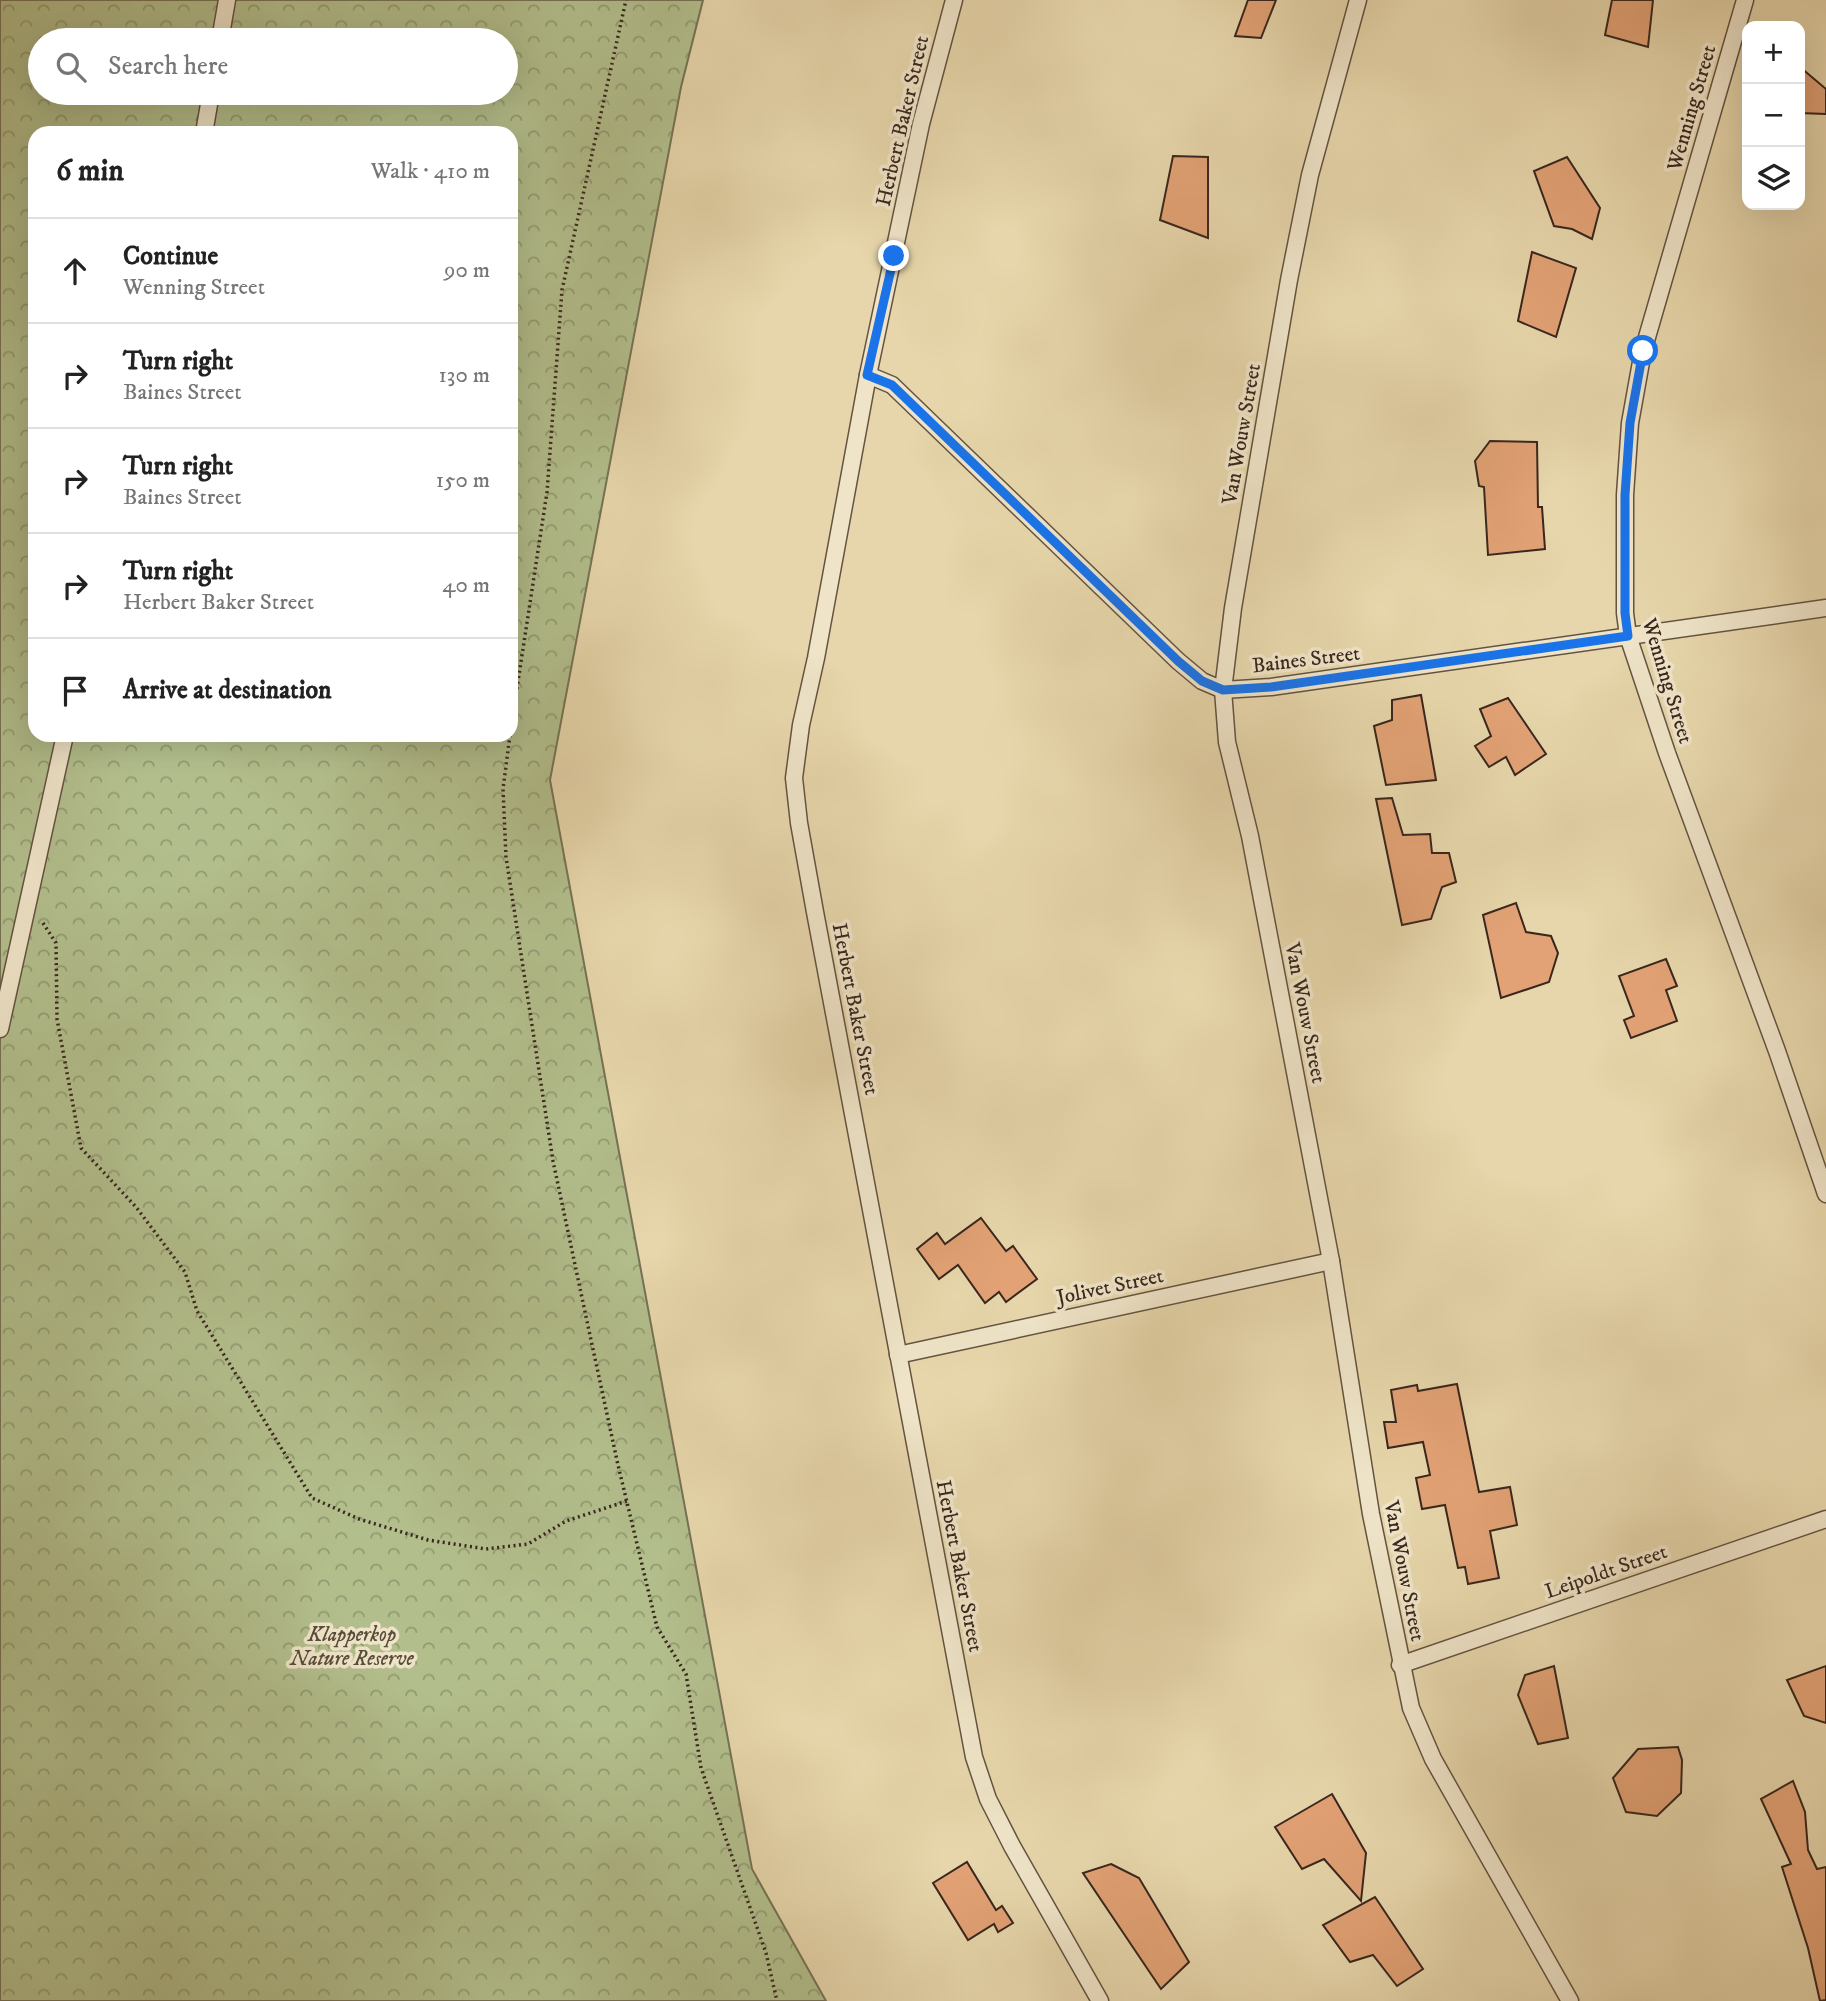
<!DOCTYPE html>
<meta charset="utf-8">
<style>
:root{--surface:#fff;--page:#f2f2f2;--text:#222;--muted:#767676;--line:#e0e0e0}
body{margin:0;font-family:"IM FELL DW Pica",serif;background:var(--page);color:var(--text)}
.controls{position:absolute;right:21px;top:21px;display:grid;overflow:hidden;border-radius:14px;box-shadow:0 7px 28px #0002}
.controls button{width:63px;height:63px;display:grid;place-items:center;padding:0;border:0;border-bottom:2px solid var(--line);background:var(--surface);color:var(--text);font:35px sans-serif}
.stop{position:absolute;width:21px;height:21px;margin:-16px;border:5px solid #1a73e8;border-radius:50%;background:#fff}
.stop.end{background:#1a73e8;border-color:#fff;box-shadow:0 2px 7px #0008}
.list{margin:0;padding:0;list-style:none}
h2{display:flex;justify-content:space-between;align-items:center;height:91px;margin:0;padding:0 28px;font-size:30px}
h2 small{font-size:23px;font-weight:400;color:var(--muted)}
.list li{display:grid;grid-template-columns:46px 1fr auto;gap:21px;align-items:center;box-sizing:border-box;height:105px;padding:0 28px;border-top:2px solid var(--line)}
.list b{display:block;font-size:26px;white-space:nowrap}
.list p{margin:0;font-size:23px;white-space:nowrap;color:var(--muted)}
.list em{font-size:23px;font-style:normal;color:var(--muted)}
.icon{flex:none;width:38px;height:38px;fill:none;stroke:currentColor;stroke-width:2;stroke-linecap:round;stroke-linejoin:round}
.map{position:relative;flex:none;width:1826px;height:2001px;overflow:hidden}
.search{position:absolute;background:var(--surface);box-shadow:0 7px 28px #0002;left:28px;top:28px;width:490px;height:77px;display:flex;align-items:center;gap:18px;box-sizing:border-box;padding:0 24px;border-radius:38px;color:var(--muted);font-size:26px}
.panel{position:absolute;background:var(--surface);box-shadow:0 7px 28px #0002;left:28px;top:126px;width:490px;height:616px;border-radius:21px}
.map>svg:first-child{display:block}
</style>
<div class="map">
<svg width="1826" height="2001" viewBox="0 0 1826 2001">
<defs>
<pattern id="park-crowns" width="20" height="18" patternUnits="userSpaceOnUse" patternTransform="scale(1.75)"><rect width="20" height="18" fill="#b2be8c"/><path d="M2 6a3 3 0 1 1 6 0M12 15a3 3 0 1 1 6 0" fill="none" stroke="#929a72"/></pattern>
</defs>
<rect width="100%" height="100%" fill="#e7d6ab"/>
<filter id="stains"><feTurbulence type="fractalNoise" baseFrequency=".00286" numOctaves="4"/><feColorMatrix values="0 0 0 0 .2 0 0 0 0 .09 0 0 0 0 .02 0 0 0 .5 -.17"/></filter>
<radialGradient id="worn" r=".72"><stop offset=".6" stop-color="#630" stop-opacity="0"/><stop offset="1" stop-color="#630" stop-opacity=".3"/></radialGradient>
<path fill="url(#park-crowns)" stroke="#767255" stroke-width="2" fill-rule="evenodd" d="M 0,0 L 703,0 L 681,87 L 550,780 L 752,1869 L 826,2001 L 0,2001 ZM 40,40 L 506,40 L 506,93 L 40,93 ZM 35,133 L 511,133 L 511,735 L 35,735 Z"/>
<g fill="#e2a275" stroke="#39271e" stroke-width="2">
<path d="M 1248,0 L 1276,0 L 1261,38 L 1235,36 Z"/>
<path d="M 1612,0 L 1653,0 L 1648,47 L 1605,35 Z"/>
<path d="M 1800,67 L 1826,89 L 1826,114 L 1800,113 Z"/>
<path d="M 1173,156 L 1208,157 L 1208,238 L 1160,220 Z"/>
<path d="M 1567,157 L 1600,208 L 1592,239 L 1572,229 L 1554,226 L 1534,171 Z"/>
<path d="M 1532,252 L 1576,268 L 1556,337 L 1518,321 Z"/>
<path d="M 1490,441 L 1537,442 L 1538,507 L 1542,507 L 1545,549 L 1488,555 L 1484,487 L 1479,486 L 1475,461 Z"/>
<path d="M 1421,695 L 1436,780 L 1386,785 L 1374,726 L 1392,720 L 1392,700 Z"/>
<path d="M 1508,698 L 1546,754 L 1515,775 L 1506,757 L 1489,767 L 1475,746 L 1491,736 L 1480,709 Z"/>
<path d="M 1392,798 L 1403,835 L 1430,834 L 1432,853 L 1449,853 L 1456,882 L 1442,887 L 1431,919 L 1402,925 L 1376,799 Z"/>
<path d="M 1516,903 L 1526,932 L 1551,936 L 1558,953 L 1549,982 L 1501,998 L 1483,915 Z"/>
<path d="M 1666,959 L 1677,986 L 1666,990 L 1677,1021 L 1631,1038 L 1624,1020 L 1634,1016 L 1619,976 Z"/>
<path d="M 981,1218 L 1006,1251 L 1013,1246 L 1037,1279 L 1006,1302 L 999,1292 L 985,1303 L 958,1265 L 939,1279 L 917,1249 L 937,1233 L 945,1244 Z"/>
<path d="M 1457,1384 L 1479,1492 L 1510,1487 L 1517,1525 L 1490,1531 L 1499,1578 L 1468,1584 L 1465,1567 L 1458,1568 L 1445,1505 L 1422,1509 L 1416,1478 L 1430,1475 L 1423,1442 L 1388,1448 L 1384,1422 L 1396,1422 L 1391,1390 L 1417,1385 L 1418,1391 Z"/>
<path d="M 1554,1666 L 1568,1738 L 1538,1744 L 1518,1695 L 1525,1675 Z"/>
<path d="M 1826,1666 L 1826,1723 L 1804,1716 L 1787,1680 Z"/>
<path d="M 1678,1747 L 1682,1760 L 1681,1793 L 1657,1816 L 1626,1812 L 1613,1778 L 1638,1749 Z"/>
<path d="M 1793,1781 L 1805,1812 L 1808,1850 L 1817,1869 L 1826,1867 L 1826,2000 L 1820,2001 L 1808,1948 L 1782,1867 L 1791,1864 L 1761,1799 Z"/>
<path d="M 1332,1794 L 1366,1853 L 1361,1901 L 1324,1859 L 1302,1869 L 1275,1827 Z"/>
<path d="M 967,1862 L 996,1910 L 1002,1906 L 1013,1923 L 998,1932 L 994,1924 L 968,1940 L 933,1883 Z"/>
<path d="M 1111,1864 L 1139,1878 L 1189,1962 L 1161,1989 L 1083,1873 Z"/>
<path d="M 1375,1897 L 1423,1969 L 1397,1986 L 1373,1955 L 1350,1962 L 1323,1925 Z"/>
</g>
<g fill="none" stroke-linecap="round" stroke-linejoin="round">
<g stroke="#645341" stroke-width="19">
<g id="street">
<path d="M 954,0 L 921,124 L 868,375 L 816,658 L 801,725 L 794,778 L 799,823 L 815,912 L 974,1757 L 988,1799 L 1012,1846 L 1100,2001"/>
<path d="M 1358,0 L 1310,175 L 1289,280 L 1233,608 L 1223,690 L 1227,742 L 1250,836 L 1331,1261 L 1371,1514 L 1411,1708 L 1433,1759 L 1570,2001"/>
<path d="M 1745,0 L 1643,351 L 1630,423 L 1625,495 L 1625,613 L 1628,636 L 1667,753 L 1777,1051 L 1826,1194"/>
<path d="M 220,40 L 227,0"/>
<path d="M 204,133 L 211,93"/>
<path d="M 868,375 L 892,385 L 1178,661 L 1202,681 L 1223,690 L 1271,687 L 1826,608"/>
<path d="M 0,1029 L 65,735"/>
<path d="M 898,1355 L 1331,1261"/>
<path d="M 1400,1665 L 1826,1519"/>
</g>
</g>
<g stroke="#39271e" stroke-width="3.5" stroke-dasharray="2 3.5" stroke-linecap="butt">
<path d="M 511,727 L 547,492 L 562,290 L 626,0"/>
<path d="M 510,735 L 503,789 L 506,857 L 553,1161 L 588,1326 L 618,1465 L 657,1627 L 686,1674 L 701,1768 L 766,1953 L 777,2001"/>
<path d="M 43,923 L 56,943 L 57,1019 L 81,1148 L 136,1207 L 185,1272 L 197,1311 L 312,1498 L 359,1519 L 428,1540 L 486,1549 L 528,1544 L 566,1521 L 627,1501"/>
</g>
<use href="#street" stroke="#efe4c8" stroke-width="16"/>
</g>
<g fill="none" stroke-linecap="round" stroke-linejoin="round">
<path stroke="#1a73e8" stroke-width="9" d="M 894,256 L 867,375 L 892,385 L 1178,661 L 1202,681 L 1223,690 L 1271,687 L 1628,636 L 1625,613 L 1625,495 L 1630,423 L 1643,351"/>
</g>
<g text-anchor="middle" dominant-baseline="central" stroke-width="7" stroke-linejoin="round" paint-order="stroke">
<g font-size="21" fill="#39271e" stroke="#efe4c8">
<text transform="translate(1692 108) rotate(-74)">Wenning Street</text>
<text transform="translate(903 121) rotate(-77)">Herbert Baker Street</text>
<text transform="translate(1242 434) rotate(-80)">Van Wouw Street</text>
<text transform="translate(1306 660) rotate(-7)">Baines Street</text>
<text transform="translate(1667 681) rotate(73)">Wenning Street</text>
<text transform="translate(855 1009) rotate(79)">Herbert Baker Street</text>
<text transform="translate(1305 1013) rotate(79)">Van Wouw Street</text>
<text transform="translate(1110 1287) rotate(-12)">Jolivet Street</text>
<text transform="translate(959 1566) rotate(79)">Herbert Baker Street</text>
<text transform="translate(1404 1571) rotate(79)">Van Wouw Street</text>
<text transform="translate(1606 1572) rotate(-19)">Leipoldt Street</text>
</g>
<g font-size="21" font-style="italic" fill="#574d3a" stroke="#efe4c8">
<text x="352" y="1635">Klapperkop<tspan x="352" dy="24">Nature Reserve</tspan></text>
</g>
</g>
<rect width="100%" height="100%" filter="url(#stains)"/>
<rect width="100%" height="100%" fill="url(#worn)"/>
</svg>
<div class="controls">
<button>+</button>
<button>−</button>
<button><svg class="icon" aria-label="layers" viewBox="0 0 24 24"><path d="M12 4l9 5-9 5-9-5zM3 14l9 5 9-5"/></svg></button>
</div>
<div class="stop" style="left:1643px;top:351px"></div>
<div class="stop end" style="left:894px;top:256px"></div>
<div class="search"><svg class="icon" aria-label="search" viewBox="0 0 24 24"><circle cx="10" cy="10" r="6"/><path d="M15 15l6 6"/></svg>Search here</div>
<section class="panel">
<h2>6 min<small>Walk · 410 m</small></h2>
<ul class="list">
<li><svg class="icon" aria-label="ahead" viewBox="0 0 24 24"><path d="M12 20V5M6 11l6-6 6 6"/></svg><div><b>Continue</b><p>Wenning Street</p></div><em>90 m</em></li>
<li><svg class="icon" aria-label="right" viewBox="0 0 24 24"><path d="M7 20v-9h11M14 6l5 5-5 5"/></svg><div><b>Turn right</b><p>Baines Street</p></div><em>130 m</em></li>
<li><svg class="icon" aria-label="right" viewBox="0 0 24 24"><path d="M7 20v-9h11M14 6l5 5-5 5"/></svg><div><b>Turn right</b><p>Baines Street</p></div><em>150 m</em></li>
<li><svg class="icon" aria-label="right" viewBox="0 0 24 24"><path d="M7 20v-9h11M14 6l5 5-5 5"/></svg><div><b>Turn right</b><p>Herbert Baker Street</p></div><em>40 m</em></li>
<li><svg class="icon" aria-label="arrive" viewBox="0 0 24 24"><path d="M6 21V4h12l-3 4 3 4H6"/></svg><div><b>Arrive at destination</b></div></li>
</ul>
</section>
</div>
